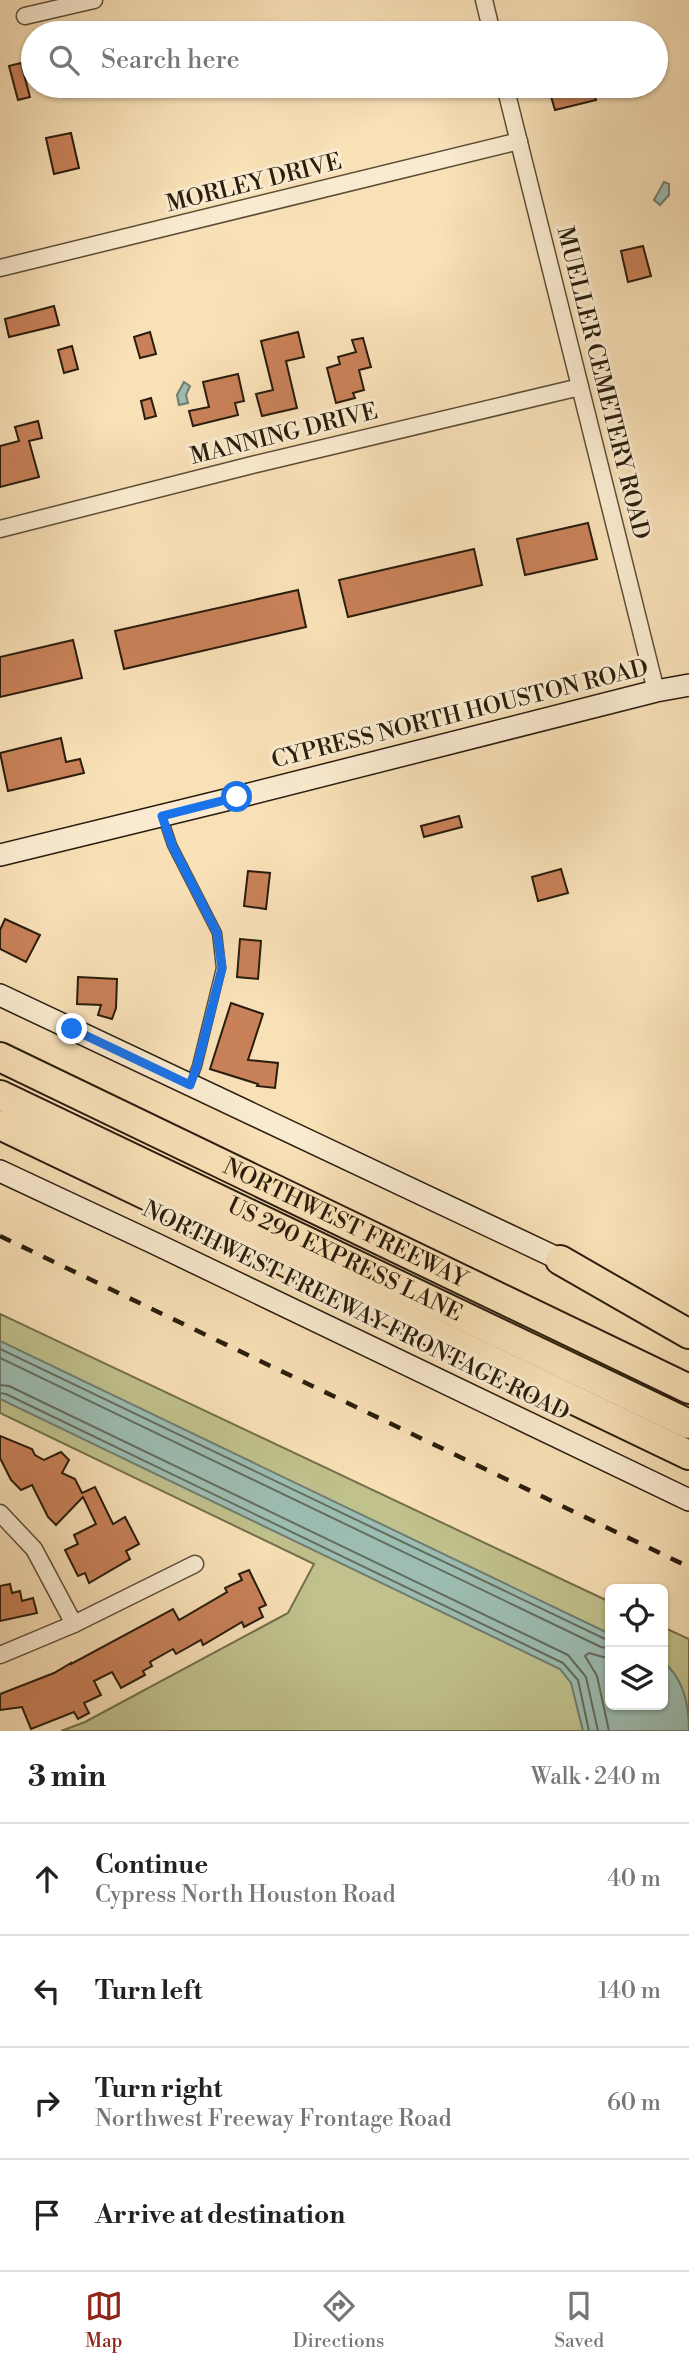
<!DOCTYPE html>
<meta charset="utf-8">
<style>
:root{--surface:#fff;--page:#f6f6f6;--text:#222;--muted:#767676;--line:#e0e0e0;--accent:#8f2418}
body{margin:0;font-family:"Libre Bodoni",serif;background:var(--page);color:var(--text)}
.controls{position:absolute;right:21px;bottom:21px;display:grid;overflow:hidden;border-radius:10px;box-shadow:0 2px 5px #0004}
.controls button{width:63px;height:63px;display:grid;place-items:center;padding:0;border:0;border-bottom:2px solid var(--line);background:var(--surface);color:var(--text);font:35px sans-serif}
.stop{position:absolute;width:21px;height:21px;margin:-16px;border:5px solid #1a73e8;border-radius:50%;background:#fff}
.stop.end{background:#1a73e8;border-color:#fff;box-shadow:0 2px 7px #0008}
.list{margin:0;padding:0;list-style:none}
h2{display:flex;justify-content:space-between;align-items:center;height:91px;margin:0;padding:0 28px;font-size:30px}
h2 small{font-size:23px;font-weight:400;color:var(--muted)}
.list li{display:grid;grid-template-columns:46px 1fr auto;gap:21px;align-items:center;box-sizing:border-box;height:112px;padding:0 28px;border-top:2px solid var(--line)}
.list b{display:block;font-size:26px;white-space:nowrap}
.list p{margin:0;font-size:23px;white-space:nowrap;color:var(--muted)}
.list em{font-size:23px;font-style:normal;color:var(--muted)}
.icon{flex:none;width:38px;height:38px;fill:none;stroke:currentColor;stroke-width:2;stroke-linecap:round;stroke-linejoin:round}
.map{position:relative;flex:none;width:689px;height:1731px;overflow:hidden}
.search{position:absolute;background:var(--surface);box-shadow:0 2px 5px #0004;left:21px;right:21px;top:21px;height:77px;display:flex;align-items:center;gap:18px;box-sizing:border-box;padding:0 24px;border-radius:38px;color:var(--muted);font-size:26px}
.sheet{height:539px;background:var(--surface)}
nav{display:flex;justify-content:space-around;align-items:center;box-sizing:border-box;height:98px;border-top:2px solid var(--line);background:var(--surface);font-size:19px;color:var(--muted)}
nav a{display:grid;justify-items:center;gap:4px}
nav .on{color:var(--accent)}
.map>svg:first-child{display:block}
</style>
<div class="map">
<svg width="689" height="1731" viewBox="0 0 689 1731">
<rect width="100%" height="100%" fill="#f8e0b7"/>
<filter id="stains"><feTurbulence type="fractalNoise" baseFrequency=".00286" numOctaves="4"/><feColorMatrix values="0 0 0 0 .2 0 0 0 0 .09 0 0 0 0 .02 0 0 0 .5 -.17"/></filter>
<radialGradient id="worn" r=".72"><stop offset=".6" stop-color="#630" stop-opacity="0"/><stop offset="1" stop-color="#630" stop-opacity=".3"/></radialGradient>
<path fill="#c0c18c" stroke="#746f4c" stroke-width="2" d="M 0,1314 L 610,1602 L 610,1705 L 663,1705 L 663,1627 L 689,1639 L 689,1731 L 61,1731 L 85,1722 L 288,1613 L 314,1564 L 0,1413 Z"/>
<g fill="#9dbdb2" stroke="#6f7d70" stroke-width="2">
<path d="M 664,182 L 669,184 L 669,195 L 660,205 L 654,200 Z"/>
<path d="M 184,382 L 190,386 L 186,395 L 188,403 L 179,405 L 177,395 Z"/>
<path d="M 0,1341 L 610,1634 L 610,1705 L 663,1705 L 663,1662 C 684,1678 689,1706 689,1731 L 583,1731 L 571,1683 L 560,1669 L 0,1399 Z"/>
</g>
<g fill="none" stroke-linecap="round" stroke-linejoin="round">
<g stroke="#636d5f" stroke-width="2">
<path d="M 0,1349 L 605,1639 L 610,1640"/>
<path d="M 0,1358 L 601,1647 L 610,1649"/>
<path d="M 0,1385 L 9,1386 L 568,1655 L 586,1677 L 598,1731"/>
<path d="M 0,1393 L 6,1394 L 563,1663 L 578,1680 L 589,1731"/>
<path d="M 609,1731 L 597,1676 L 585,1656 L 589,1653 L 610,1659"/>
</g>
</g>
<g fill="#c98159" stroke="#291d0c" stroke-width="2">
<path d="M 21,63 L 30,97 L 18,100 L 9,66 Z"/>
<path d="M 578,86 L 592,86 L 596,100 L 555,110 L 550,93 Z"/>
<path d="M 71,133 L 79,168 L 54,174 L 46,138 Z"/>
<path d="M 643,246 L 651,276 L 628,282 L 621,251 Z"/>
<path d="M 54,306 L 59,325 L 9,337 L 5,319 Z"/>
<path d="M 150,332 L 156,354 L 140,358 L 134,337 Z"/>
<path d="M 298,332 L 304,357 L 286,361 L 297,408 L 262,416 L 256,394 L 273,390 L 261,341 Z"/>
<path d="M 363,338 L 371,367 L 359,370 L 364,390 L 353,393 L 355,398 L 336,403 L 327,368 L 340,364 L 338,357 L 356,352 L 352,340 Z"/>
<path d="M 72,346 L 78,369 L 64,373 L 58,350 Z"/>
<path d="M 238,374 L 244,401 L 235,403 L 238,415 L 193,426 L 189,411 L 209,407 L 203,382 Z"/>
<path d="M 151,398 L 156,416 L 145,419 L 141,401 Z"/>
<path d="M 38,421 L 42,438 L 29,441 L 39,477 L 0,487 L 0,446 L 19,441 L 15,427 Z"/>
<path d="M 588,523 L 597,559 L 525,575 L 517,539 Z"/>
<path d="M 474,549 L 482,585 L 348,617 L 339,580 Z"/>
<path d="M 298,590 L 306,627 L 124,669 L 115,631 Z"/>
<path d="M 73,640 L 82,678 L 0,697 L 0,657 Z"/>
<path d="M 61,738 L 66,762 L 80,759 L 84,773 L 8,791 L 0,753 Z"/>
<path d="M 459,816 L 462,827 L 424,837 L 421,826 Z"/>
<path d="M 561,869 L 568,893 L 538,901 L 532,877 Z"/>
<path d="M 248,871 L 270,873 L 266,909 L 244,906 Z"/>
<path d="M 5,919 L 40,935 L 26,962 L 0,949 L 0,930 Z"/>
<path d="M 240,939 L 261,941 L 258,979 L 237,977 Z"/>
<path d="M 78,977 L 117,979 L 116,1008 L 112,1019 L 98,1015 L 101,1005 L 77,1004 Z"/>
<path d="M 231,1003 L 263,1014 L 248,1060 L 278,1063 L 275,1088 L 257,1086 L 258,1084 L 210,1069 Z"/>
<path d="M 0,1436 L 32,1449 L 35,1455 L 44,1460 L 61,1452 L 69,1460 L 62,1473 L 75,1479 L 82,1493 L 95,1487 L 113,1524 L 125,1517 L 139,1544 L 126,1551 L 130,1559 L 89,1583 L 85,1573 L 78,1576 L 65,1550 L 78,1544 L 74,1535 L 96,1524 L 83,1497 L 56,1525 L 48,1517 L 32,1485 L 21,1490 L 11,1480 L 0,1458 Z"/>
<path d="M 249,1570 L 266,1605 L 259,1608 L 263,1617 L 244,1627 L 242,1622 L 203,1645 L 201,1640 L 176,1654 L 173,1649 L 150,1662 L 152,1666 L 143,1671 L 145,1675 L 121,1688 L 112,1672 L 94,1681 L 101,1695 L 84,1703 L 89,1713 L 78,1719 L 74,1712 L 31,1729 L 22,1707 L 0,1710 L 0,1694 L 54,1673 L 71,1663 L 71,1664 L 173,1609 L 179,1620 L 227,1592 L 225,1588 L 242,1580 L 239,1574 Z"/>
<path d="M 10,1584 L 12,1593 L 20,1591 L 22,1601 L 33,1598 L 37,1613 L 0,1621 L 0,1586 Z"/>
</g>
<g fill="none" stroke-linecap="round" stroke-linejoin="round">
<g stroke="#5d4e37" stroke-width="11">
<path id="lane" d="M 163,818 L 172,845 L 217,933 L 221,968 L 197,1066 L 191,1082"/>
</g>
<g stroke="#5d4e37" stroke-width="19">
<g id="street">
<path d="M 484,0 L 492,33"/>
<path d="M 25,16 L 94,0"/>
<path d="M 505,86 L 656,691"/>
<path d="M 0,268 L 519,141"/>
<path d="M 0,529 L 252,465 L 580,387"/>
<path d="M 0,1513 L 34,1549 L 74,1624"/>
<path d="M 0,1655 L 74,1624 L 195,1564"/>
</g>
</g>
<g stroke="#291d0c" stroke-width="24">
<g id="secondary">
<path d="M 0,855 L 238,797 L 656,691 L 689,685"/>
<path d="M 0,995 L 574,1266"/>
<path d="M 0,1171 L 156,1244 L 689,1500"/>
</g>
</g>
<g stroke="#291d0c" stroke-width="32">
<g id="highway">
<path id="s1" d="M 0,1057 L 689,1389"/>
<path id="s2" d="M 0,1095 L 689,1424"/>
<path d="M 0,1125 L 689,1455"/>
<path d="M 560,1260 L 689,1334"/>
</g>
</g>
<use href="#lane" stroke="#faebd0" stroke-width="8"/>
<use href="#street" stroke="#faebd0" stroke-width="16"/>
<use href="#secondary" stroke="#faebd0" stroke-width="21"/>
<use href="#highway" stroke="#f8e0b7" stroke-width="28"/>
<path stroke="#291d0c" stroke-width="4.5" stroke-dasharray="12 12" stroke-linecap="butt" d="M 0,1236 L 689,1567"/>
</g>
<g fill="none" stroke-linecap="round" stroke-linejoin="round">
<path stroke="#1a73e8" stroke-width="9" d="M 72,1029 L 190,1085 L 197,1066 L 222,968 L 217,933 L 172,845 L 162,816 L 237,797"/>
</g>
<g text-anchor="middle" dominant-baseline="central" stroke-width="6" stroke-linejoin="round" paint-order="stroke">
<g font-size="23" fill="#291d0c" stroke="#faebd0">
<text transform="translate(254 183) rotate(-14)">MORLEY DRIVE</text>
<text transform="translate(603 383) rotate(76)">MUELLER CEMETERY ROAD</text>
<text transform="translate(284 434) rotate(-14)">MANNING DRIVE</text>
<text transform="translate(460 714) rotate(-14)">CYPRESS NORTH HOUSTON ROAD</text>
<text stroke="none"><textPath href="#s1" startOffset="383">NORTHWEST FREEWAY</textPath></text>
<text stroke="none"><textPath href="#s2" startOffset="382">US 290 EXPRESS LANE</textPath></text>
<text transform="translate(356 1311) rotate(26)">NORTHWEST FREEWAY FRONTAGE ROAD</text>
</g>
</g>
<rect width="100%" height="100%" filter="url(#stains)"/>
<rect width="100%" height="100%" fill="url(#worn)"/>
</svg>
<div class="controls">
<button><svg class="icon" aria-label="locate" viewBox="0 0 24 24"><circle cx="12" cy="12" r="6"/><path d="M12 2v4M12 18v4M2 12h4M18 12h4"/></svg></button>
<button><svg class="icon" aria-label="layers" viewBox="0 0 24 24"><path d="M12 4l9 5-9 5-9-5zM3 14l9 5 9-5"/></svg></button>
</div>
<div class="stop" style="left:237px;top:797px"></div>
<div class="stop end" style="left:72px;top:1029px"></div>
<div class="search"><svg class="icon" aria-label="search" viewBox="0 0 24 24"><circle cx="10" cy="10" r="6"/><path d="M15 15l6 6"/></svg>Search here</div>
</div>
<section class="sheet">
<h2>3 min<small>Walk · 240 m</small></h2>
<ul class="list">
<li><svg class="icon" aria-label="ahead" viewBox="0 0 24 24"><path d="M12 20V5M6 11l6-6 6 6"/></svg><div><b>Continue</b><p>Cypress North Houston Road</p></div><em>40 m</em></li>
<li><svg class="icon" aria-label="left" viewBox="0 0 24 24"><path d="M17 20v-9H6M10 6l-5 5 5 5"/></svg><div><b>Turn left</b></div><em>140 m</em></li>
<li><svg class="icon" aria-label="right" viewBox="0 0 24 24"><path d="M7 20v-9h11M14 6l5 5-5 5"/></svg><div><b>Turn right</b><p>Northwest Freeway Frontage Road</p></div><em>60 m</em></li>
<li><svg class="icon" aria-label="arrive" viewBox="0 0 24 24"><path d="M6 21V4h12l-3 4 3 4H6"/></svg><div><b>Arrive at destination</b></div></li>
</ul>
</section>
<nav>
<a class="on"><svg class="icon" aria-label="map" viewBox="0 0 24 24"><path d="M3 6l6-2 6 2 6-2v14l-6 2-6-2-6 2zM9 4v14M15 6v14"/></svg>Map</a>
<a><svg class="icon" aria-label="directions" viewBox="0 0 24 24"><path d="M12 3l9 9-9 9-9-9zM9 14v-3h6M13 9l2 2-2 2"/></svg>Directions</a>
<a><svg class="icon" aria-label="saved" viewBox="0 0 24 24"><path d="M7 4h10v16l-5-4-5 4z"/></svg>Saved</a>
</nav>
